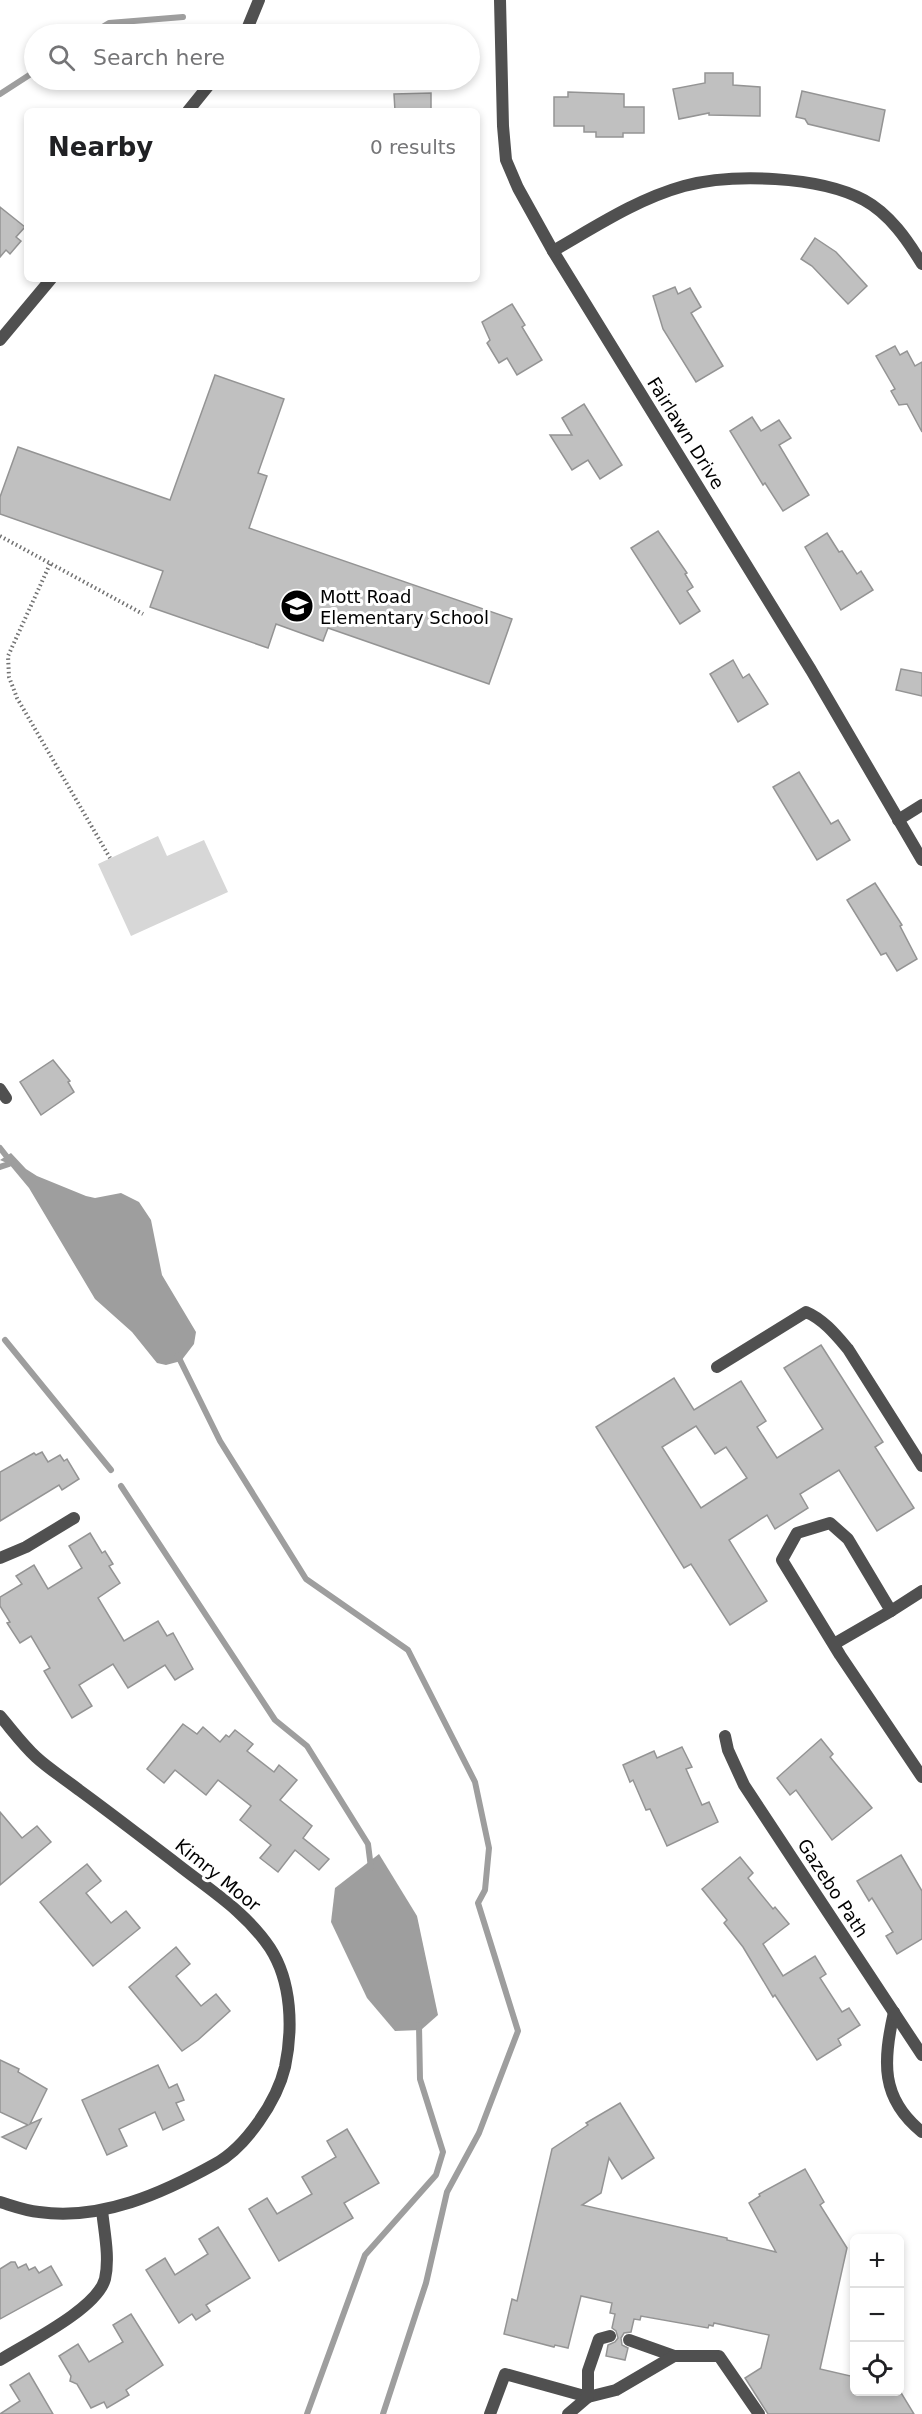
<!DOCTYPE html>
<meta charset="utf-8">
<style>
:root{--surface:#fff;--page:#f6f6f6;--text:#202124;--muted:#757577;--line:#e0e0e0}
body{margin:0;font-family:"DejaVu Sans",sans-serif;background:var(--page);color:var(--text)}
.controls{position:absolute;right:18px;bottom:18px;display:grid;overflow:hidden;border-radius:9px;box-shadow:0 3px 9px #0003}
.controls button{width:54px;height:54px;display:grid;place-items:center;padding:0;border:0;border-bottom:2px solid var(--line);background:var(--surface);color:var(--text);font:30px sans-serif}
.list{margin:0;padding:0;list-style:none}
h2{display:flex;justify-content:space-between;align-items:center;height:78px;margin:0;padding:0 24px;font-size:26px}
h2 small{font-size:20px;font-weight:400;color:var(--muted)}
.icon{flex:none;width:33px;height:33px;fill:none;stroke:currentColor;stroke-width:2;stroke-linecap:round;stroke-linejoin:round}
.map{position:relative;flex:none;width:922px;height:2414px;overflow:hidden}
.search{position:absolute;background:var(--surface);box-shadow:0 3px 9px #0003;left:24px;top:24px;width:456px;height:66px;display:flex;align-items:center;gap:15px;box-sizing:border-box;padding:0 21px;border-radius:33px;color:var(--muted);font-size:22px}
.panel{position:absolute;background:var(--surface);box-shadow:0 3px 9px #0003;left:24px;top:108px;width:456px;height:174px;border-radius:9px}
.map>svg:first-child{display:block}
</style>
<div class="map">
<svg width="922" height="2414" viewBox="0 0 922 2414">
<rect width="100%" height="100%" fill="#fff"/>
<path fill="#d7d7d7" d="M 158,836 L 167,856 L 204,840 L 228,892 L 131,936 L 98,864 Z"/>
<g fill="#9e9e9e">
<path d="M 11,1153 L 26,1169 L 37,1176 L 86,1196 L 95,1198 L 121,1193 L 139,1202 L 151,1220 L 162,1275 L 196,1332 L 194,1344 L 181,1361 L 166,1365 L 157,1363 L 132,1332 L 95,1299 L 29,1188 L 9,1164 L 0,1160 Z"/>
<path d="M 379,1854 L 417,1916 L 438,2015 L 421,2030 L 395,2031 L 367,1998 L 331,1922 L 335,1888 Z"/>
</g>
<g fill="none" stroke-linecap="round" stroke-linejoin="round">
<g stroke="#9e9e9e" stroke-width="6">
<path d="M 91,34 L 109,23 L 183,17"/>
<path d="M 0,94 L 34,72"/>
<path d="M 0,1148 L 11,1162"/>
<path d="M 0,1167 L 9,1164"/>
<path d="M 5,1340 L 111,1470"/>
<path d="M 178,1356 L 220,1441 L 306,1579 L 408,1650 L 475,1782 L 489,1848 L 485,1890 L 478,1903 L 518,2031 L 479,2133 L 447,2192 L 426,2283 L 383,2414"/>
<path d="M 121,1486 L 275,1720 L 307,1746 L 368,1844 L 371,1868"/>
<path d="M 307,2414 L 365,2255 L 436,2175 L 443,2152 L 420,2079 L 419,2025"/>
</g>
</g>
<g fill="#c0c0c0" stroke="#949494" stroke-width="1.5" fill-rule="evenodd">
<path d="M 705,73 L 733,73 L 733,85 L 760,87 L 760,116 L 709,115 L 709,113 L 679,119 L 673,89 L 705,83 Z"/>
<path d="M 802,91 L 885,110 L 879,141 L 808,124 L 805,119 L 796,117 Z"/>
<path d="M 568,92 L 624,94 L 624,107 L 644,107 L 644,133 L 623,133 L 623,137 L 596,137 L 596,132 L 584,132 L 584,126 L 554,126 L 554,97 L 568,97 Z"/>
<path d="M 431,93 L 431,111 L 395,111 L 394,94 Z"/>
<path d="M 0,207 L 25,227 L 16,237 L 21,241 L 10,254 L 6,250 L 0,257 Z"/>
<path d="M 815,238 L 836,252 L 867,286 L 848,304 L 812,266 L 801,259 Z"/>
<path d="M 675,287 L 678,294 L 690,288 L 701,307 L 691,313 L 723,366 L 696,382 L 663,329 L 653,296 Z"/>
<path d="M 512,304 L 525,325 L 522,327 L 542,360 L 517,375 L 507,358 L 499,363 L 487,343 L 490,340 L 482,322 Z"/>
<path d="M 895,346 L 900,355 L 907,351 L 915,366 L 922,362 L 922,432 L 907,404 L 899,405 L 891,391 L 895,389 L 876,356 Z"/>
<path d="M 215,375 L 284,399 L 258,473 L 267,476 L 249,528 L 512,619 L 489,684 L 328,628 L 323,641 L 276,624 L 268,648 L 150,607 L 163,571 L 0,514 L 0,497 L 18,447 L 170,500 Z"/>
<path d="M 584,404 L 622,465 L 600,479 L 588,460 L 572,470 L 550,435 L 572,435 L 562,418 Z"/>
<path d="M 752,417 L 761,431 L 779,420 L 791,438 L 779,445 L 809,495 L 783,511 L 765,483 L 763,485 L 730,431 Z"/>
<path d="M 658,531 L 687,573 L 685,574 L 693,587 L 687,591 L 700,611 L 680,624 L 631,548 Z"/>
<path d="M 827,533 L 839,552 L 842,551 L 857,574 L 861,571 L 873,590 L 841,610 L 805,547 Z"/>
<path d="M 733,660 L 743,678 L 749,674 L 768,704 L 738,722 L 710,674 Z"/>
<path d="M 901,669 L 922,673 L 922,696 L 896,690 Z"/>
<path d="M 799,772 L 831,824 L 838,820 L 850,840 L 817,860 L 773,787 Z"/>
<path d="M 875,883 L 902,925 L 900,926 L 917,959 L 897,971 L 886,953 L 881,955 L 847,900 Z"/>
<path d="M 53,1060 L 70,1081 L 68,1082 L 74,1092 L 41,1115 L 20,1082 Z"/>
<path d="M 821,1345 L 883,1442 L 875,1447 L 914,1508 L 877,1531 L 839,1470 L 800,1494 L 808,1508 L 775,1529 L 767,1515 L 729,1540 L 767,1601 L 730,1625 L 691,1564 L 684,1568 L 596,1427 L 674,1378 L 694,1410 L 741,1381 L 766,1421 L 757,1427 L 777,1458 L 823,1429 L 784,1368 ZM 696,1426 L 715,1454 L 726,1447 L 747,1478 L 701,1508 L 662,1447 Z"/>
<path d="M 42,1452 L 48,1462 L 60,1455 L 64,1461 L 67,1459 L 79,1479 L 62,1490 L 59,1485 L 0,1521 L 0,1472 L 34,1453 L 36,1455 Z"/>
<path d="M 90,1533 L 102,1553 L 105,1551 L 113,1564 L 109,1566 L 120,1583 L 98,1598 L 124,1641 L 158,1621 L 167,1636 L 173,1633 L 193,1669 L 175,1680 L 165,1665 L 128,1688 L 113,1664 L 79,1685 L 92,1706 L 72,1718 L 44,1671 L 50,1668 L 31,1636 L 20,1643 L 7,1623 L 10,1622 L 0,1606 L 0,1597 L 22,1584 L 16,1576 L 34,1565 L 48,1589 L 82,1568 L 69,1546 Z"/>
<path d="M 183,1724 L 197,1734 L 203,1727 L 220,1742 L 226,1735 L 229,1737 L 235,1730 L 253,1744 L 247,1751 L 274,1772 L 279,1765 L 297,1780 L 280,1800 L 312,1826 L 303,1838 L 329,1859 L 319,1870 L 295,1850 L 278,1872 L 260,1858 L 271,1845 L 240,1820 L 251,1806 L 218,1780 L 206,1795 L 175,1770 L 164,1783 L 147,1769 Z"/>
<path d="M 821,1739 L 833,1754 L 830,1757 L 872,1808 L 832,1840 L 796,1790 L 790,1795 L 777,1778 Z"/>
<path d="M 682,1747 L 692,1767 L 686,1769 L 702,1805 L 709,1802 L 718,1822 L 667,1846 L 650,1809 L 646,1810 L 633,1780 L 630,1782 L 623,1765 L 654,1751 L 657,1758 Z"/>
<path d="M 0,1812 L 22,1838 L 37,1826 L 51,1842 L 0,1885 Z"/>
<path d="M 901,1855 L 922,1891 L 922,1939 L 897,1954 L 886,1936 L 893,1932 L 872,1898 L 869,1901 L 857,1881 Z"/>
<path d="M 740,1857 L 753,1873 L 748,1878 L 773,1909 L 775,1907 L 789,1924 L 763,1944 L 783,1976 L 815,1956 L 826,1974 L 820,1978 L 842,2012 L 849,2008 L 860,2025 L 838,2039 L 841,2045 L 817,2060 L 775,1995 L 773,1997 L 743,1947 L 724,1923 L 727,1920 L 702,1889 Z"/>
<path d="M 87,1864 L 101,1881 L 86,1893 L 111,1923 L 126,1911 L 140,1928 L 93,1966 L 40,1902 Z"/>
<path d="M 176,1947 L 190,1964 L 176,1976 L 201,2006 L 216,1994 L 230,2011 L 198,2040 L 182,2051 L 129,1987 Z"/>
<path d="M 0,2060 L 19,2069 L 18,2072 L 47,2089 L 30,2124 L 41,2119 L 26,2149 L 2,2137 L 28,2125 L 0,2112 Z"/>
<path d="M 158,2065 L 169,2088 L 177,2084 L 184,2100 L 176,2103 L 184,2120 L 163,2130 L 155,2112 L 119,2129 L 127,2146 L 107,2155 L 82,2100 Z"/>
<path d="M 620,2103 L 654,2158 L 622,2179 L 609,2158 L 601,2193 L 582,2205 L 727,2238 L 727,2240 L 776,2252 L 749,2203 L 760,2196 L 759,2194 L 805,2169 L 824,2202 L 820,2205 L 847,2248 L 820,2369 L 855,2377 L 855,2391 L 900,2391 L 914,2414 L 768,2414 L 745,2378 L 761,2368 L 769,2335 L 714,2323 L 713,2326 L 709,2325 L 708,2328 L 641,2316 L 640,2320 L 634,2319 L 631,2332 L 624,2333 L 621,2338 L 622,2345 L 628,2348 L 625,2360 L 606,2356 L 608,2345 L 615,2342 L 618,2338 L 616,2331 L 612,2328 L 615,2314 L 610,2313 L 612,2303 L 581,2296 L 568,2348 L 555,2345 L 554,2347 L 504,2334 L 512,2299 L 517,2301 L 552,2149 L 588,2125 L 586,2123 Z"/>
<path d="M 347,2129 L 379,2183 L 344,2203 L 353,2218 L 279,2261 L 249,2209 L 267,2198 L 277,2214 L 312,2194 L 302,2177 L 336,2157 L 327,2141 Z"/>
<path d="M 218,2227 L 250,2278 L 206,2305 L 210,2311 L 196,2320 L 192,2314 L 179,2323 L 146,2270 L 165,2258 L 175,2275 L 208,2254 L 199,2239 Z"/>
<path d="M 11,2262 L 15,2262 L 18,2268 L 26,2264 L 29,2270 L 35,2267 L 39,2273 L 51,2266 L 62,2285 L 0,2319 L 0,2269 Z"/>
<path d="M 131,2314 L 163,2365 L 126,2390 L 129,2395 L 107,2408 L 104,2402 L 91,2408 L 77,2384 L 70,2381 L 71,2376 L 59,2356 L 78,2344 L 89,2362 L 123,2342 L 113,2325 Z"/>
<path d="M 29,2373 L 53,2414 L 0,2414 L 20,2401 L 10,2385 Z"/>
</g>
<g fill="none" stroke-linecap="round" stroke-linejoin="round">
<g stroke="#727272" stroke-width="4" stroke-dasharray="1.5 3" stroke-linecap="butt">
<path d="M 0,536 L 143,614"/>
<path d="M 50,564 L 8,656 L 9,677 L 17,698 L 110,858"/>
</g>
<g stroke="#505050" stroke-width="12">
<path d="M 0,1089 L 6,1098"/>
<path d="M 717,1367 L 806,1312 C 823,1319 836,1335 848,1349 L 922,1466"/>
<path d="M 0,1558 L 26,1547 L 74,1518"/>
<path d="M 891,1611 L 922,1591"/>
<path d="M 834,1644 L 891,1611 L 848,1539 L 830,1523 L 797,1533 L 782,1560 L 840,1655 L 922,1777"/>
<path d="M 894,2012 C 883,2061 880,2098 922,2132"/>
<path d="M 629,2340 L 674,2356"/>
<path d="M 0,2360 C 27,2343 97,2309 105,2279 C 110,2257 104,2231 102,2210"/>
<path d="M 490,2414 L 505,2374 L 588,2397 L 616,2390 L 674,2356 L 719,2356 L 759,2414"/>
<path d="M 568,2414 L 588,2397 L 588,2371 L 599,2339 L 610,2336"/>
</g>
<g stroke="#505050" stroke-width="12">
<path d="M 500,0 L 503,126 L 506,160 L 518,188 L 553,251 L 811,670 L 922,860"/>
<path d="M 245,34 L 259,0"/>
<path d="M 188,111 L 213,80"/>
<path d="M 553,251 C 595,227 637,199 684,186 C 733,173 819,176 864,200 C 890,214 908,241 922,264"/>
<path d="M 0,340 L 51,279"/>
<path d="M 898,820 L 922,805"/>
<path d="M 0,1716 C 12,1730 23,1745 36,1757 C 49,1769 65,1779 79,1790 C 112,1814 144,1839 177,1864 C 210,1890 246,1912 270,1948 C 292,1982 293,2029 285,2067 C 277,2101 246,2147 215,2164 C 163,2193 101,2221 39,2212 C 26,2211 13,2206 0,2202"/>
<path d="M 725,1736 L 728,1750 L 744,1785 L 922,2055"/>
</g>
</g>
<defs>
<g id="school-disc" transform="scale(1.725)"><circle r="9.5" fill="#000" stroke="#fff"/><path d="M0-5L7-2L0 1L-7-2ZM-4 1L0 2.5L4 1V4Q0 6-4 4Z" fill="#fff"/></g>
</defs>
<g fill-rule="evenodd">
<use href="#school-disc" x="297" y="606"/>
</g>
<g text-anchor="middle" dominant-baseline="central" stroke-width="6" stroke-linejoin="round" paint-order="stroke">
<g font-size="18" fill="#000" stroke="#fff">
<text transform="translate(686 433) rotate(58)">Fairlawn Drive</text>
<text transform="translate(218 1875) rotate(39)">Kimry Moor</text>
<text transform="translate(833 1888) rotate(57)">Gazebo Path</text>
</g>
<g font-size="18" fill="#000" stroke="#fff" text-anchor="start">
<text x="320" y="596">Mott Road<tspan x="320" dy="21">Elementary School</tspan></text>
</g>
</g>
</svg>
<div class="controls">
<button>+</button>
<button>−</button>
<button><svg class="icon" aria-label="locate" viewBox="0 0 24 24"><circle cx="12" cy="12" r="6"/><path d="M12 2v4M12 18v4M2 12h4M18 12h4"/></svg></button>
</div>
<div class="search"><svg class="icon" aria-label="search" viewBox="0 0 24 24"><circle cx="10" cy="10" r="6"/><path d="M15 15l6 6"/></svg>Search here</div>
<section class="panel">
<h2>Nearby<small>0 results</small></h2>
<ul class="list">
</ul>
</section>
</div>
